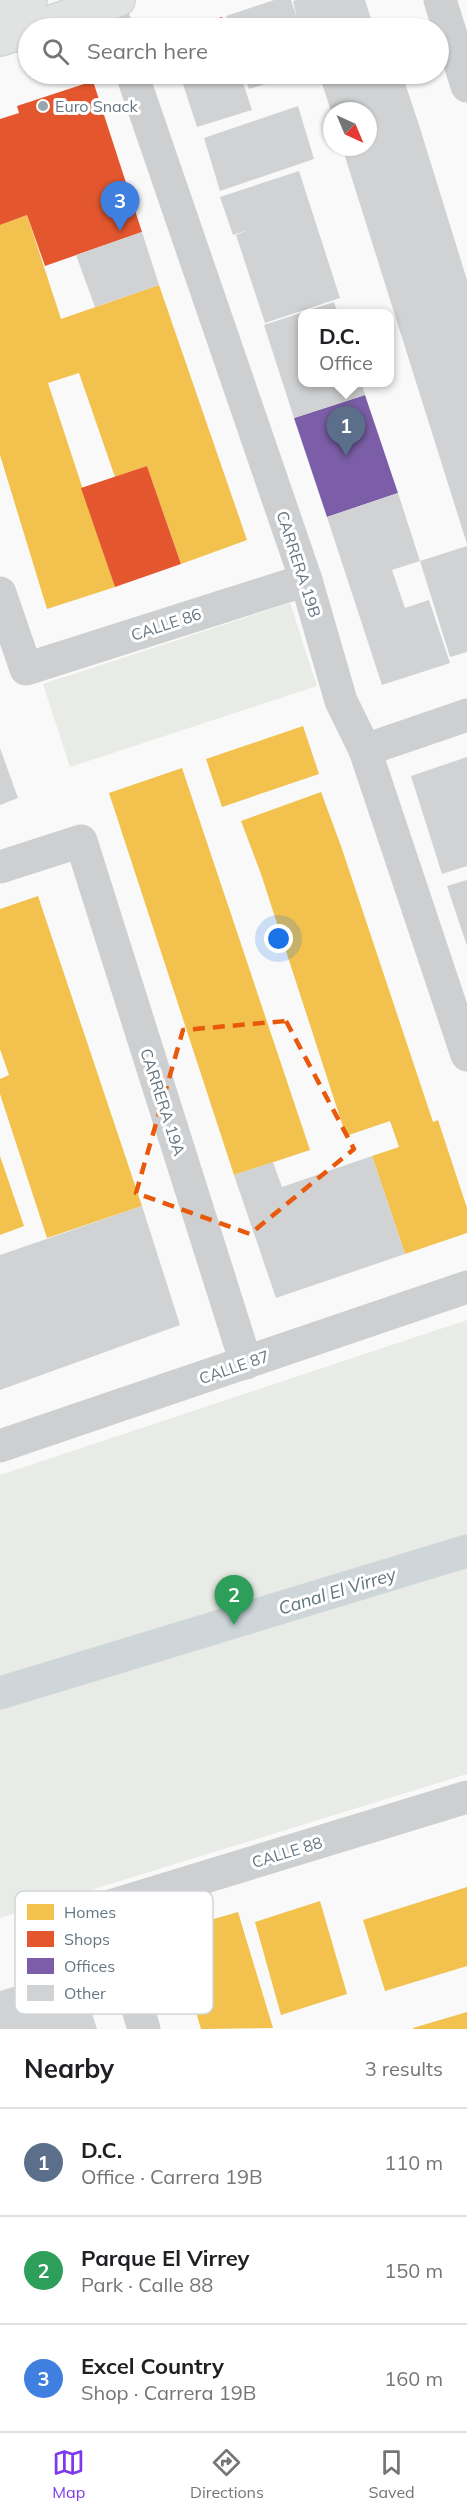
<!DOCTYPE html>
<meta charset="utf-8">
<style>
:root{--surface:#fff;--page:#f6f6f6;--text:#202124;--muted:#757577;--line:#e0e0e0;--accent:#7c3aed}
body{margin:0;font-family:Mulish,sans-serif;background:var(--page);color:var(--text)}
.compass{position:absolute;left:323px;top:102px;width:54px;height:54px;border-radius:50%;background:var(--surface);box-shadow:0 2px 4px #0004;rotate:136deg}
.you{position:absolute;left:279px;top:939px;width:21px;height:21px;margin:-15px;border:4px solid #fff;border-radius:50%;background:#1a73e8;box-shadow:0 0 0 9px #1a73e833}
.badge{display:grid;place-items:center;width:39px;height:39px;border-radius:50%;background:var(--accent);color:#fff;font-size:20px;font-weight:700}
.pin{position:absolute;translate:-50% -50px;filter:drop-shadow(0 2px 3px #0008)}
.pin::after{content:'';position:absolute;top:32px;width:21px;height:18px;background:inherit;clip-path:polygon(0 0,100% 0,50% 100%)}
.popup{position:absolute;left:298px;top:309px;width:96px;height:78px;box-sizing:border-box;display:grid;place-content:center;border-radius:12px;background:var(--surface);filter:drop-shadow(0 2px 4px #0005);font-size:20px;white-space:nowrap;color:var(--muted)}
.popup b{font-size:22px;color:var(--text)}
.popup::after{content:'';position:absolute;left:50%;top:100%;margin-left:-12px;border:12px solid transparent;border-top-color:var(--surface)}
.list{margin:0;padding:0;list-style:none}
h2{display:flex;justify-content:space-between;align-items:center;height:78px;margin:0;padding:0 24px;font-size:26px}
h2 small{font-size:20px;font-weight:400;color:var(--muted)}
.list li{display:grid;grid-template-columns:39px 1fr auto;gap:18px;align-items:center;box-sizing:border-box;height:108px;padding:0 24px;border-top:2px solid var(--line)}
.list b{display:block;font-size:22px;white-space:nowrap}
.list p{margin:0;font-size:20px;white-space:nowrap;color:var(--muted)}
.list em{font-size:20px;font-style:normal;color:var(--muted)}
.icon{flex:none;width:33px;height:33px;fill:none;stroke:currentColor;stroke-width:2;stroke-linecap:round;stroke-linejoin:round}
.map{position:relative;flex:none;width:467px;height:2029px;overflow:hidden}
.search{position:absolute;background:var(--surface);box-shadow:0 2px 4px #0004;left:18px;right:18px;top:18px;height:66px;display:flex;align-items:center;gap:15px;box-sizing:border-box;padding:0 21px;border-radius:33px;color:var(--muted);font-size:22px}
.sheet{height:402px;background:var(--surface)}
nav{display:flex;justify-content:space-around;align-items:center;box-sizing:border-box;height:84px;border-top:2px solid var(--line);background:var(--surface);font-size:16px;color:var(--muted)}
nav a{display:grid;justify-items:center;gap:3px}
nav .on{color:var(--accent)}
.map>svg:first-child{display:block}
</style>
<div class="map">
<svg width="467" height="2029" viewBox="0 0 467 2029">
<rect width="100%" height="100%" fill="#f9f9f9"/>
<g fill="#e8ebe6">
<path d="M 290,603 L 317,686 L 70,767 L 43,684 Z"/>
<path d="M 467,1320 L 467,1774 L 0,1918 L 0,1475 Z"/>
</g>
<g fill="#f2c14e">
<path d="M 27,215 L 61,319 L 159,285 L 247,540 L 181,564 L 147,466 L 115,477 L 79,373 L 48,383 L 115,587 L 47,609 L 0,455 L 0,225 Z"/>
<path d="M 303,726 L 319,774 L 222,807 L 206,759 Z"/>
<path d="M 182,768 L 310,1150 L 234,1175 L 109,793 Z"/>
<path d="M 321,792 L 341,846 L 433,1122 L 438,1120 L 467,1208 L 467,1233 L 405,1254 L 372,1156 L 399,1147 L 390,1121 L 346,1136 L 261,874 L 241,821 Z"/>
<path d="M 38,896 L 142,1206 L 47,1238 L 0,1094 L 0,1079 L 9,1075 L 0,1049 L 0,909 Z"/>
<path d="M 0,1156 L 24,1226 L 0,1235 Z"/>
<path d="M 467,1887 L 467,1966 L 385,1991 L 363,1920 Z"/>
<path d="M 320,1901 L 347,1994 L 281,2015 L 255,1922 Z"/>
<path d="M 238,1912 L 273,2028 L 201,2029 L 172,1931 Z"/>
<path d="M 467,2012 L 467,2029 L 413,2029 L 413,2028 Z"/>
</g>
<g fill="#e4572e">
<path d="M 222,17 L 225,28 L 186,28 Z"/>
<path d="M 180,74 L 195,74 L 181,78 Z"/>
<path d="M 93,81 L 142,232 L 45,266 L 27,215 L 0,225 L 0,119 L 19,113 L 17,106 Z"/>
<path d="M 147,466 L 181,564 L 115,587 L 81,488 Z"/>
</g>
<path fill="#7b5ea7" d="M 365,395 L 398,493 L 327,517 L 294,418 Z"/>
<g fill="none" stroke-linecap="round" stroke-linejoin="round">
<path stroke="#ced6d9" stroke-width="33" d="M 0,1693 L 467,1551"/>
</g>
<g fill="#d0d2d3">
<path d="M 274,0 L 291,0 L 297,18 L 293,1 L 296,0 L 365,0 L 374,28 L 229,28 L 226,16 Z"/>
<path d="M 196,74 L 240,74 L 252,110 L 197,127 L 181,78 Z"/>
<path d="M 244,74 L 296,74 L 249,89 Z"/>
<path d="M 319,74 L 402,74 L 419,125 L 467,280 L 467,544 L 342,147 L 368,147 L 368,111 L 331,111 Z"/>
<path d="M 298,106 L 314,159 L 220,191 L 204,138 Z"/>
<path d="M 299,171 L 340,298 L 265,323 L 236,235 L 248,230 L 233,235 L 220,197 Z"/>
<path d="M 142,232 L 159,285 L 95,307 L 76,255 Z"/>
<path d="M 334,302 L 338,314 L 302,314 L 302,382 L 361,382 L 365,395 L 294,418 L 264,325 Z"/>
<path d="M 398,493 L 420,561 L 392,570 L 405,608 L 429,600 L 450,663 L 382,685 L 327,517 Z"/>
<path d="M 467,546 L 467,652 L 450,657 L 420,561 Z"/>
<path d="M 0,748 L 18,798 L 0,805 Z"/>
<path d="M 467,757 L 467,866 L 442,874 L 411,776 Z"/>
<path d="M 467,880 L 467,946 L 447,886 Z"/>
<path d="M 372,1156 L 405,1254 L 276,1298 L 234,1175 L 273,1162 L 282,1187 Z"/>
<path d="M 142,1206 L 180,1325 L 0,1390 L 0,1255 Z"/>
<path d="M 77,1968 L 97,2029 L 0,2029 L 0,1991 Z"/>
</g>
<g fill="none" stroke-linecap="round" stroke-linejoin="round">
<g stroke="#d5d6d7" stroke-width="36">
<g id="secondary">
<path d="M 0,11 L 30,0"/>
<path d="M 33,28 L 118,0"/>
<path d="M 0,39 L 28,30"/>
</g>
</g>
<g stroke="#cecfd0" stroke-width="33">
<path d="M 440,0 L 467,86"/>
<path d="M 107,4 L 117,28"/>
<path d="M 132,74 L 306,580 L 341,701 L 365,750 L 467,1055"/>
<path d="M 0,593 L 26,669 L 306,580"/>
<path d="M 365,750 L 467,715"/>
<path d="M 0,867 L 81,841 L 246,1363"/>
<path d="M 0,1446 L 467,1287"/>
<path d="M 144,2029 L 107,1907 L 467,1797"/>
</g>
<use href="#secondary" stroke="#e1e2e2" stroke-width="33"/>
</g>
<path fill="none" stroke="#e8590c" stroke-width="4.5" stroke-dasharray="12 8" stroke-linejoin="round" d="M 286,1021 L 354,1149 L 250,1234 L 136,1193 L 183,1030 Z"/>
<circle fill="#99a4ac" stroke="#fff" stroke-width="2" cx="43" cy="106" r="6"/>
<g text-anchor="middle" dominant-baseline="central" stroke-width="6" stroke-linejoin="round" paint-order="stroke">
<g font-size="16" fill="#657683" stroke="#fff" text-anchor="start">
<text x="55" y="106">Euro Snack</text>
</g>
<g font-size="16" fill="#657683" stroke="#fff">
<text transform="translate(299 564) rotate(72)">CARRERA 19B</text>
<text transform="translate(166 624) rotate(-18)">CALLE 86</text>
<text transform="translate(163 1102) rotate(72)">CARRERA 19A</text>
<text transform="translate(234 1367) rotate(-19)">CALLE 87</text>
<text transform="translate(287 1852) rotate(-17)">CALLE 88</text>
</g>
<g font-size="18" font-style="italic" fill="#60757c" stroke="#fff">
<text transform="translate(337 1591) rotate(-17)">Canal El Virrey</text>
</g>
</g>
<rect x="15" y="1891" width="198" height="123" rx="9" fill="#fff" stroke="#d1d6da" stroke-width="1.5"/>
<rect x="27" y="1904" width="27" height="16" fill="#f2c14e"/>
<rect x="27" y="1931" width="27" height="16" fill="#e4572e"/>
<rect x="27" y="1958" width="27" height="16" fill="#7b5ea7"/>
<rect x="27" y="1985" width="27" height="16" fill="#d0d2d3"/>
<g font-size="16" fill="#657683">
<text x="64" y="1918">Homes</text>
<text x="64" y="1945">Shops</text>
<text x="64" y="1972">Offices</text>
<text x="64" y="1999">Other</text>
</g>
</svg>
<svg class="compass" viewBox="-18 -18 36 36"><path d="M0-13l5 13h-10z" fill="#e53935"/><path d="M0 13l5-13h-10z" fill="#757577"/></svg>
<div class="you"></div>
<div class="pin badge" style="left:346px;top:456px;background:#5c6f8a">1</div>
<div class="popup"><b>D.C.</b>Office</div>
<div class="pin badge" style="left:234px;top:1625px;background:#2e9e5b">2</div>
<div class="pin badge" style="left:120px;top:231px;background:#3f7fe0">3</div>
<div class="search"><svg class="icon" aria-label="search" viewBox="0 0 24 24"><circle cx="10" cy="10" r="6"/><path d="M15 15l6 6"/></svg>Search here</div>
</div>
<section class="sheet">
<h2>Nearby<small>3 results</small></h2>
<ul class="list">
<li><span class="badge" style="background:#5c6f8a">1</span><div><b>D.C.</b><p>Office · Carrera 19B</p></div><em>110 m</em></li>
<li><span class="badge" style="background:#2e9e5b">2</span><div><b>Parque El Virrey</b><p>Park · Calle 88</p></div><em>150 m</em></li>
<li><span class="badge" style="background:#3f7fe0">3</span><div><b>Excel Country</b><p>Shop · Carrera 19B</p></div><em>160 m</em></li>
</ul>
</section>
<nav>
<a class="on"><svg class="icon" aria-label="map" viewBox="0 0 24 24"><path d="M3 6l6-2 6 2 6-2v14l-6 2-6-2-6 2zM9 4v14M15 6v14"/></svg>Map</a>
<a><svg class="icon" aria-label="directions" viewBox="0 0 24 24"><path d="M12 3l9 9-9 9-9-9zM9 14v-3h6M13 9l2 2-2 2"/></svg>Directions</a>
<a><svg class="icon" aria-label="saved" viewBox="0 0 24 24"><path d="M7 4h10v16l-5-4-5 4z"/></svg>Saved</a>
</nav>
